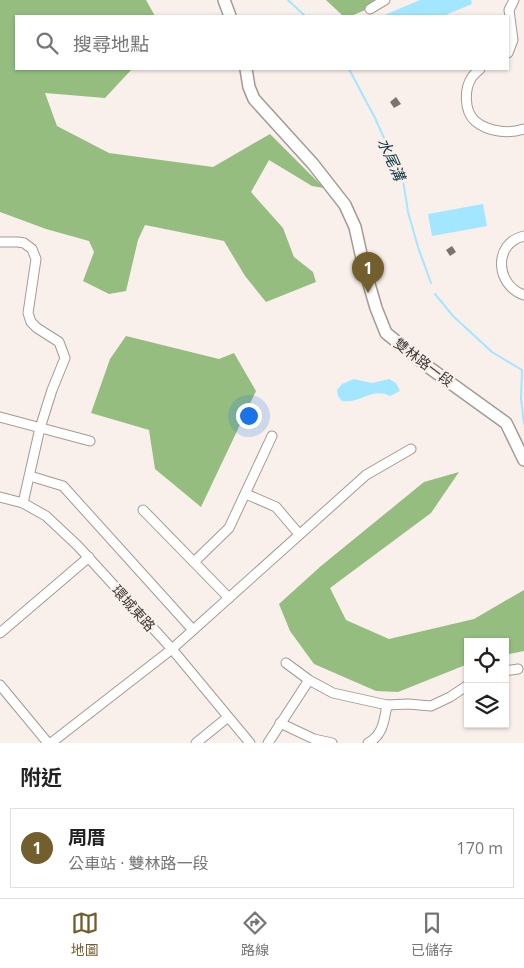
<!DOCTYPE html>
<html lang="zh-TW">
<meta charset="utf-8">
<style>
:root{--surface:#fff;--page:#f6f6f6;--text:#222;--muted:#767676;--line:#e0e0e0;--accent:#735f2e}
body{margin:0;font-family:"Open Sans","Noto Sans TC",sans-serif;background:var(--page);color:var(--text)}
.controls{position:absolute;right:15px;bottom:15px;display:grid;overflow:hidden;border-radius:0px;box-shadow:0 1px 4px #0004}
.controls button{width:45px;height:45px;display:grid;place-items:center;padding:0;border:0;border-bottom:1px solid var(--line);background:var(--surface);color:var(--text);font:25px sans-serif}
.you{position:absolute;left:248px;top:415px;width:18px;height:18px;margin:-12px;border:4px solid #fff;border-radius:50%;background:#1a73e8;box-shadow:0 0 0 8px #1a73e833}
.badge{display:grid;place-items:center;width:32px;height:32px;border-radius:50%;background:var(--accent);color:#fff;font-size:16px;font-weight:700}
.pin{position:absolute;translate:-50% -41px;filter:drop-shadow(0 1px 2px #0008)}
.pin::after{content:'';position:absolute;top:26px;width:18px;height:15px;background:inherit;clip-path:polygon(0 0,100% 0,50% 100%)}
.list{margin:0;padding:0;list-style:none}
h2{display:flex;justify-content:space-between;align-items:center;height:65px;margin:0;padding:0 20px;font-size:21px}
h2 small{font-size:16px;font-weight:400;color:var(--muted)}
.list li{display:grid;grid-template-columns:32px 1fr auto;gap:15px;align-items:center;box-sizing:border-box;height:80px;margin:0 10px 10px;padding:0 10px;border:1px solid var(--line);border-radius:0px}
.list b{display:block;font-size:19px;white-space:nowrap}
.list p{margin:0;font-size:16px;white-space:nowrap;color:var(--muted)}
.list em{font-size:16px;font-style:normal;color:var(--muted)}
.icon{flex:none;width:28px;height:28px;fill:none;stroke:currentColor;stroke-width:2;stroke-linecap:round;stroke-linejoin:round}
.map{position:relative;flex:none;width:524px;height:743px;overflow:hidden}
.search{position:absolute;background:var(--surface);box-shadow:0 1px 4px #0004;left:15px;right:15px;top:15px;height:55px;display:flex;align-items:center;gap:12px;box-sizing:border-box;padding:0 18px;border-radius:0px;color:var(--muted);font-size:19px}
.sheet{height:155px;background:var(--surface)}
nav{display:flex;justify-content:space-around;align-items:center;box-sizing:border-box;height:70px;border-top:1px solid var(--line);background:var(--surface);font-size:14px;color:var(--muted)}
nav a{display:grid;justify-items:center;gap:2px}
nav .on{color:var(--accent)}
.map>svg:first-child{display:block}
</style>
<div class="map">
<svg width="524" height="743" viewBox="0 0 524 743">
<rect width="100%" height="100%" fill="#faf0eb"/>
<g fill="#95bd80">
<path d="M 0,0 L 146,0 L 155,16 L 16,16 L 16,69 L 132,69 L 105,98 L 45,93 L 57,126 L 109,153 L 213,167 L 270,134 L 324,188 L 312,186 L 269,160 L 251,192 L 283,228 L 294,257 L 313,272 L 316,282 L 266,302 L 245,276 L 224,241 L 145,225 L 138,240 L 126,291 L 109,294 L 83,281 L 94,252 L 89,241 L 46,229 L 0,212 Z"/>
<path d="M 326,0 L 389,0 L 351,16 L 343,16 Z"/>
<path d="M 126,336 L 219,359 L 234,353 L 256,391 L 201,507 L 155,469 L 149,430 L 91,413 L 110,359 Z"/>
<path d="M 459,472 L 431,513 L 330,588 L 346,620 L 389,639 L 474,619 L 524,590 L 524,651 L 505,655 L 505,642 L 468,642 L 468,664 L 398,692 L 376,691 L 314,664 L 290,631 L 279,604 L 321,566 L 424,482 Z"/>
</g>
<g fill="#a3e6ff">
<path d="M 420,0 L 471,0 L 472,4 L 443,16 L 382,16 Z"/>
<path d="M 483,204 L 487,226 L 432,236 L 428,214 Z"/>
<path d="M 354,379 L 372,383 L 389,379 L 396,383 L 400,391 L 390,396 C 371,387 361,404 342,401 L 338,396 L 337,390 L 342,384 Z"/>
</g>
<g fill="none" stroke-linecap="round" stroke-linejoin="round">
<g stroke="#a3e6ff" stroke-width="2">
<path d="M 288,0 L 305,16"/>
<path d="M 349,69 L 375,118 L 403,180 L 408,212 L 418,247 L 431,283"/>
<path d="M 435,294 L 453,316 L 492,352 L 522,370 L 521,399 L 524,424"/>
</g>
</g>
<g fill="#7c736f">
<path d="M 396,97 L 401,104 L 394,108 L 390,102 Z"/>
<path d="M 452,246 L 456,252 L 450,256 L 446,250 Z"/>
</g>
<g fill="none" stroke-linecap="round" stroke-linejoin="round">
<g stroke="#a39a96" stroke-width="11">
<g id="street">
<path d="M 370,9 L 385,0"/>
<path d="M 508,53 L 513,40 L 509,10 L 514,0"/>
<path d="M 480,69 C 478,71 474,74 472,77 C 464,89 464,111 475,121 C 488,132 509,134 524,129"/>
<path d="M 524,236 C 493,243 495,285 524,295"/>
<path d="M 0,242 L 18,242 L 24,243 L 32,249 L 36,259 L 28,313 L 31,322 L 37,328 L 59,342 L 65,358 L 52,390 L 40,428 L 23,503"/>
<path d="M 0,417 L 90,441"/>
<path d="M 30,476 L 63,486 L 193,630"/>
<path d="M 246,494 L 276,507 L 299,534"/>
<path d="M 0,497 L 23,503 L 46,516 L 78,546 L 172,649 L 250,743"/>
<path d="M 143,510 L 229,598"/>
<path d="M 194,562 L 229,528 L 272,436"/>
<path d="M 0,633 L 89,557"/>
<path d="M 286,663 L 309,680 L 333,693 L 387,705 L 408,704 L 431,706 L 450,697 L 468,685"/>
<path d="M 505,671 L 518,669"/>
<path d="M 0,685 L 48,743"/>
<path d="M 280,723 L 314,739 L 332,743"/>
<path d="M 51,743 L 172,649 L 366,475 L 411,449"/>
<path d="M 196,743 L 228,717"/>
<path d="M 268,743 L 309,680"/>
<path d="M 368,743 C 383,735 384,721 387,705"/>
</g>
</g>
<g stroke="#a39a96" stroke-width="14">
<g id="secondary">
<path d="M 224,0 L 230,16"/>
<path d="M 246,69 L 249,87 L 254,99 L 313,164 L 345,205 L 355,227 L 363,263 L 376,308 L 386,333 L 427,366 L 506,423 L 524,460"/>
</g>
</g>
<use href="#street" stroke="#fff" stroke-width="9"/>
<use href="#secondary" stroke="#fff" stroke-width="11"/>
</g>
<g text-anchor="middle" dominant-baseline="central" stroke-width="5" stroke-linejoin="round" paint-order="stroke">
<g font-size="14" fill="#3e3a38" stroke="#faf0eb">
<text transform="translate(424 362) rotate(37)">雙林路一段</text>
<text transform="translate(134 608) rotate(48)">環城東路</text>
</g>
<g font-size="15" font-style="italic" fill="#0e3744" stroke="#faf0eb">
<text transform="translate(392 159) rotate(66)">水尾溝</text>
</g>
</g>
</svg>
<div class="controls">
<button><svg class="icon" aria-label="locate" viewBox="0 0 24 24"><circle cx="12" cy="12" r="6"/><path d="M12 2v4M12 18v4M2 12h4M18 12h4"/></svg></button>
<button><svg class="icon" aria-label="layers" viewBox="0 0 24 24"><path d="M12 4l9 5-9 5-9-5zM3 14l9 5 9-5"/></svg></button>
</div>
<div class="you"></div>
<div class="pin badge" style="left:368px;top:293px">1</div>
<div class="search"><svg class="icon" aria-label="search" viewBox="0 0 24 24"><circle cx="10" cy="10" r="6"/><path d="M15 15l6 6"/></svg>搜尋地點</div>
</div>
<section class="sheet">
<h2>附近<small></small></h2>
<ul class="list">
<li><span class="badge">1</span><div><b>周厝</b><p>公車站 · 雙林路一段</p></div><em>170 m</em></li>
</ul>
</section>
<nav>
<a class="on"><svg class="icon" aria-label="map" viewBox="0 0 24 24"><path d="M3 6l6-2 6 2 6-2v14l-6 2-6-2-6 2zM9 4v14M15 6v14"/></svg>地圖</a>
<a><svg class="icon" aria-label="directions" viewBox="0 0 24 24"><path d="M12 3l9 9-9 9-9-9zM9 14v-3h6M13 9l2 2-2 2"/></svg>路線</a>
<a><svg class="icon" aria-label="saved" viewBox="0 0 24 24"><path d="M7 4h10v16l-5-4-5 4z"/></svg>已儲存</a>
</nav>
